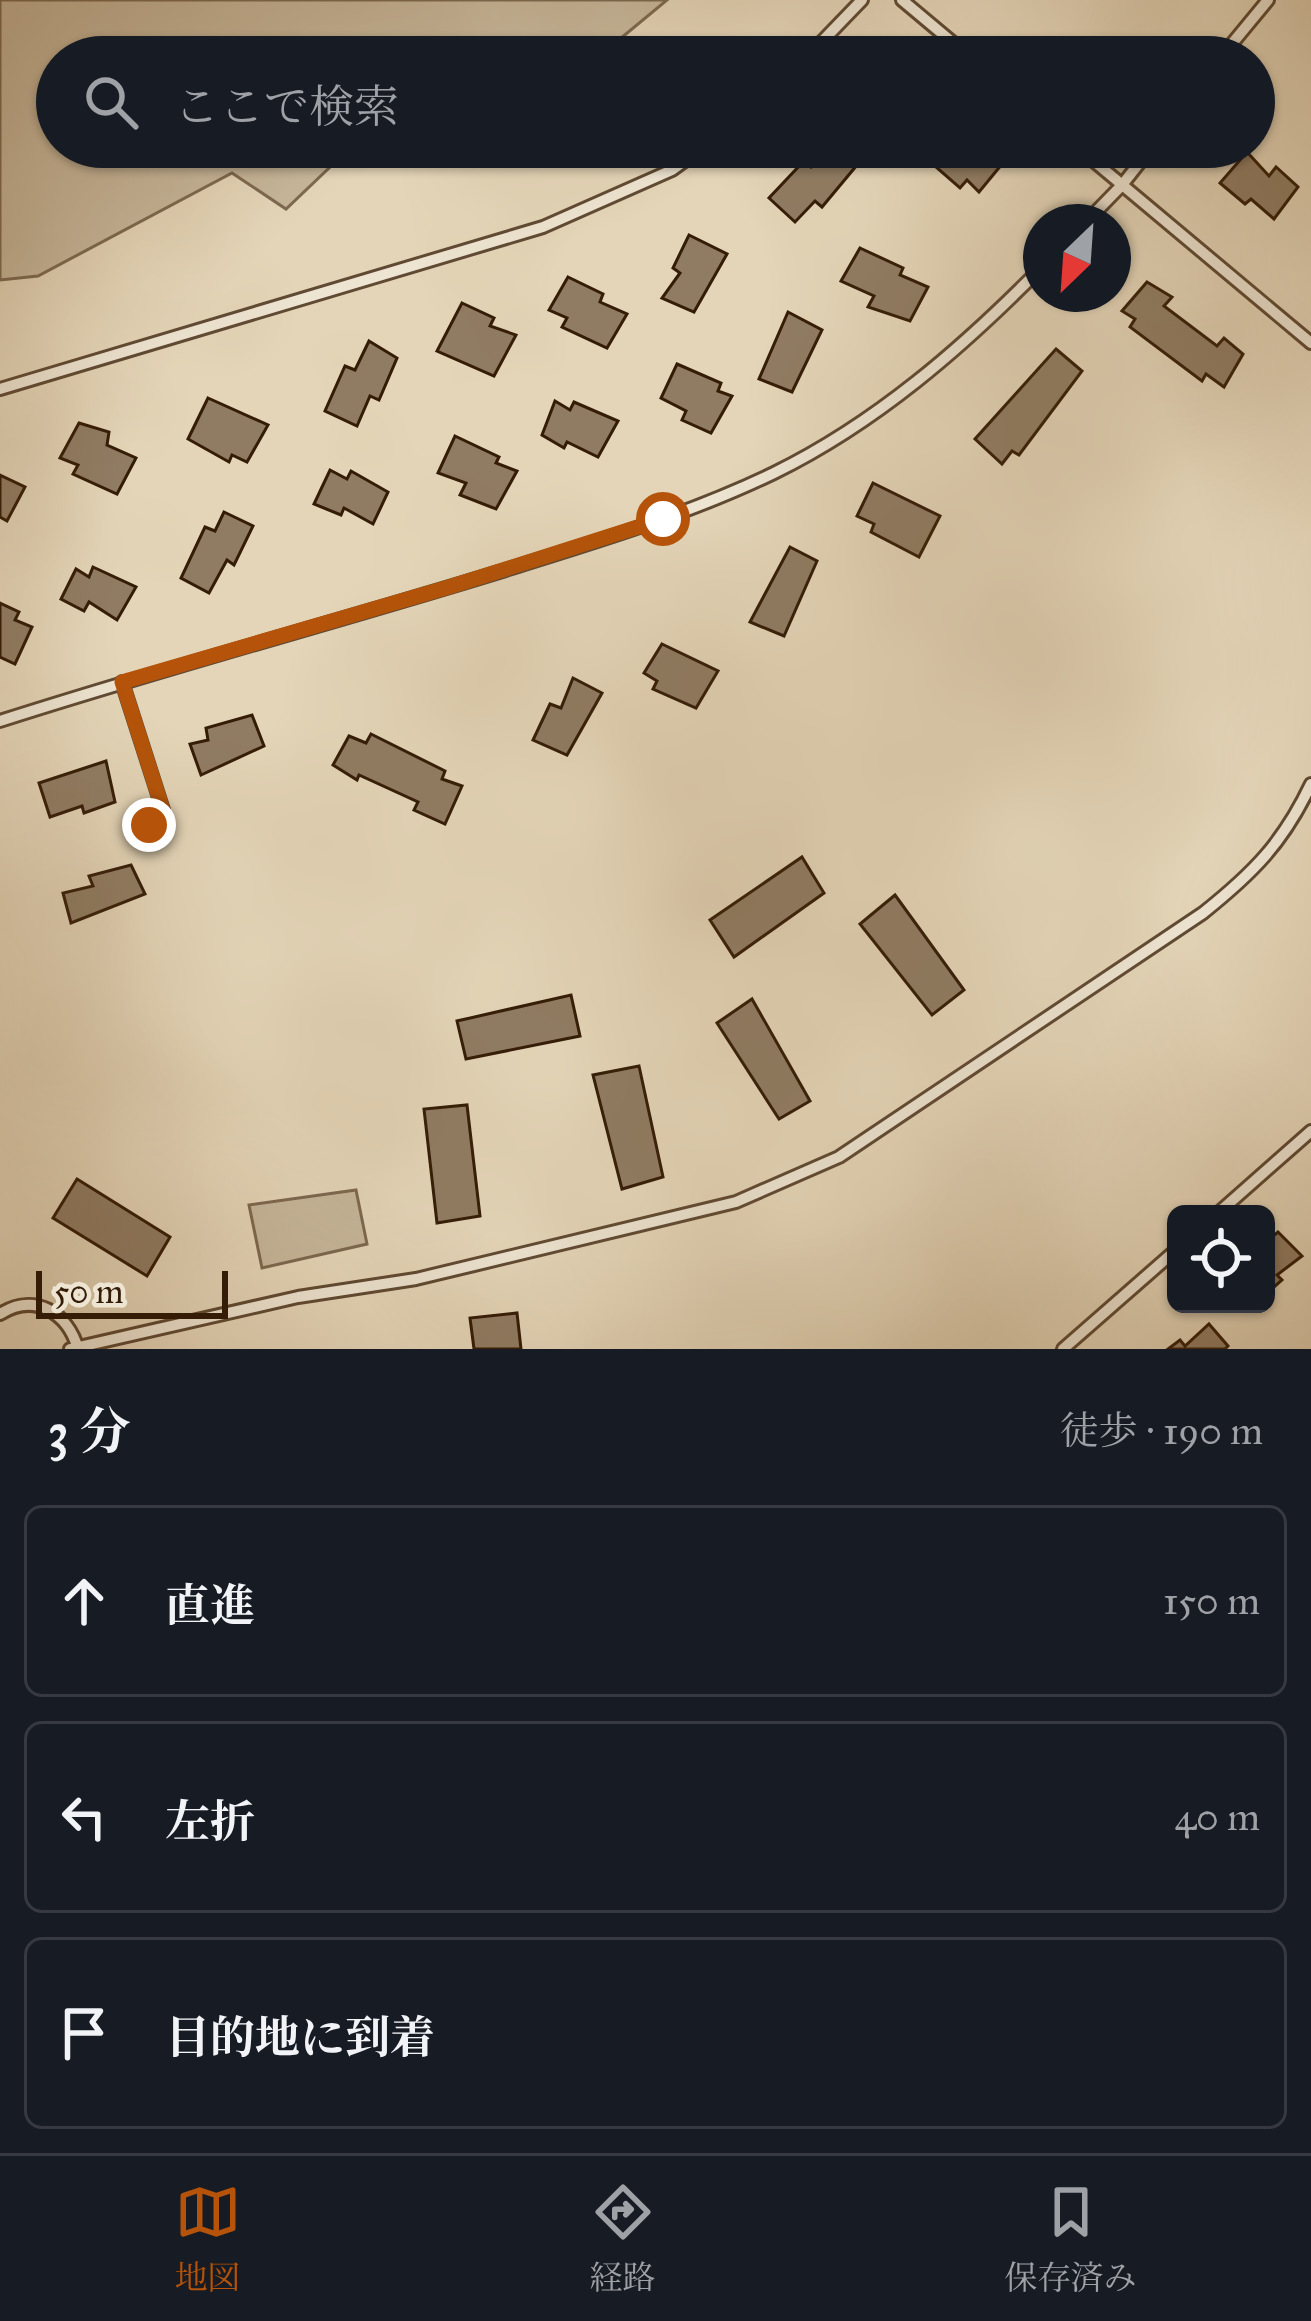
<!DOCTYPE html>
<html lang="ja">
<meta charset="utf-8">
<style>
:root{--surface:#171b24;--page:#20242c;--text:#f1f3f6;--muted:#9ea1a6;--line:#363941;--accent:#b45309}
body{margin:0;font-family:"IM FELL Great Primer","Noto Serif JP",serif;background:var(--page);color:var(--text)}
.controls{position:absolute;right:36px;bottom:36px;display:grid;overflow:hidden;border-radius:18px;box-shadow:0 3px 9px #0004}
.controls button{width:108px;height:108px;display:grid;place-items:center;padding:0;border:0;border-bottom:3px solid var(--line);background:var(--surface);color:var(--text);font:60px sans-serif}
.compass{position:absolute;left:1023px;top:204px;width:108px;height:108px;border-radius:50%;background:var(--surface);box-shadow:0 3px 9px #0004;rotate:205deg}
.scale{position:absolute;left:36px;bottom:30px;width:192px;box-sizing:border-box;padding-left:12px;border:6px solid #341c07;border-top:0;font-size:33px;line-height:42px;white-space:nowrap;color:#341c07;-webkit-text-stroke:9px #ede4d1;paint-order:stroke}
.stop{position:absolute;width:36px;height:36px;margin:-27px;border:9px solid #b45309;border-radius:50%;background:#fff}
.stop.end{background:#b45309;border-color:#fff;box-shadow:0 3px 12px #0008}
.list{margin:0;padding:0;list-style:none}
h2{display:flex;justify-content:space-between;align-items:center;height:156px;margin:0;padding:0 48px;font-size:51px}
h2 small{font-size:39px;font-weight:400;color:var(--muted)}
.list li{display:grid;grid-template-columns:78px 1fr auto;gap:36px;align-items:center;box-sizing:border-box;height:192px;margin:0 24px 24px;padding:0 24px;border:3px solid var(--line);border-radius:18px}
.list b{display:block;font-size:45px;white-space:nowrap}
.list em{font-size:39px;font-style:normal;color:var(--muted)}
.icon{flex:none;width:66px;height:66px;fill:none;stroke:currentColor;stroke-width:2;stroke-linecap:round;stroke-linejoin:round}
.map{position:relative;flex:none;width:1311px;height:1349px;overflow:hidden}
.search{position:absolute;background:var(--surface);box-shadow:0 3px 9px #0004;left:36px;right:36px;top:36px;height:132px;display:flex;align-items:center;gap:30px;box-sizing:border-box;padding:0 42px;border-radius:66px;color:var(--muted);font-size:45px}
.sheet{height:804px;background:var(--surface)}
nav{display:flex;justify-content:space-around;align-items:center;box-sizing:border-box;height:168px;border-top:3px solid var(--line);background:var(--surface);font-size:33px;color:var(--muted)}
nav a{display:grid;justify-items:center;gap:6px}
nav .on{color:var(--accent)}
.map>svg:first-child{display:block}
</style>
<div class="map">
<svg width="1311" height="1349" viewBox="0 0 1311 1349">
<rect width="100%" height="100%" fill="#e4d5b8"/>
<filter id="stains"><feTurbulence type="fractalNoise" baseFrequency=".00167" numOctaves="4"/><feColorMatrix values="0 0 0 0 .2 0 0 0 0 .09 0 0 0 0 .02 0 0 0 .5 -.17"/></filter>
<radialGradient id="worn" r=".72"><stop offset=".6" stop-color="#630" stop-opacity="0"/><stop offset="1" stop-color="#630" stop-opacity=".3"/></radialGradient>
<g fill="#c6b69a" stroke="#7d6950" stroke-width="3">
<path d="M 0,0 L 667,0 L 603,53 L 586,57 L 57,57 L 57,147 L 351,147 L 286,209 L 232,173 L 38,276 L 0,280 Z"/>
<path d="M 356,1190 L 367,1244 L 262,1268 L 249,1205 Z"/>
</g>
<g fill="#907c63" stroke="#341c07" stroke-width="3">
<path d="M 830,147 L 838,147 L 857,165 L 822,207 L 815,201 L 795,222 L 769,198 L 803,162 L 811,167 Z"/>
<path d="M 913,147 L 996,147 L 1007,158 L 979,192 L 967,180 L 960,188 Z"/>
<path d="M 1247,152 L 1269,176 L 1276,167 L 1298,187 L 1274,219 L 1251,199 L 1245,204 L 1220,183 Z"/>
<path d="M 689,235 L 727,254 L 694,312 L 662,298 L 680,273 L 673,268 Z"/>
<path d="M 860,248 L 903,268 L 900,275 L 928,287 L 910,321 L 868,307 L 874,296 L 841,281 Z"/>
<path d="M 568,277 L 603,294 L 600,302 L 627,314 L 607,348 L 562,327 L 567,318 L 549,310 Z"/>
<path d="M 1147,282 L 1172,297 L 1164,306 L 1217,346 L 1224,338 L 1243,354 L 1224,387 L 1206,374 L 1202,381 L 1130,327 L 1135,319 L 1122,311 Z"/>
<path d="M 462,303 L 494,318 L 490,326 L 516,335 L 494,376 L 437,351 Z"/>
<path d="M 788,312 L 822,330 L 792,392 L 759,379 Z"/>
<path d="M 369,341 L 397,358 L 379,400 L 370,396 L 357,426 L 325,411 L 345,366 L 355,370 Z"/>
<path d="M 1056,349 L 1082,371 L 1019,455 L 1012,451 L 1002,464 L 975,439 Z"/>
<path d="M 677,364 L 721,383 L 718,391 L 732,396 L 711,433 L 682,420 L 686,411 L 661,398 Z"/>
<path d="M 208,398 L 268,425 L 247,462 L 232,455 L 229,462 L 188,439 Z"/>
<path d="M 555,401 L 570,410 L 574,402 L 618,421 L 598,457 L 567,442 L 564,448 L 542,435 Z"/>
<path d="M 79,423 L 109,432 L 107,445 L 136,458 L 117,494 L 73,474 L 78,465 L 60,458 Z"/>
<path d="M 455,436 L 499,457 L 496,463 L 517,471 L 496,509 L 460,495 L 466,483 L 438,473 Z"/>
<path d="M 330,470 L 347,479 L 351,471 L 388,492 L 373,524 L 344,508 L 341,515 L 314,504 Z"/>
<path d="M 0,475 L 25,487 L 7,521 L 0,517 Z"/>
<path d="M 873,483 L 940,516 L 919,557 L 871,532 L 874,524 L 857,516 Z"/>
<path d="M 224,512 L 253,526 L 234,565 L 227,560 L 209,593 L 181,578 L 205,527 L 215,531 Z"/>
<path d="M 790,547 L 817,561 L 784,636 L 750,622 Z"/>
<path d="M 93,567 L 136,587 L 117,620 L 89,602 L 84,611 L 61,599 L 76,569 L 89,577 Z"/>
<path d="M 0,603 L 19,612 L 15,620 L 32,627 L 15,664 L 0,657 Z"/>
<path d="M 662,644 L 718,671 L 696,708 L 653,689 L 657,681 L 644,673 Z"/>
<path d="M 573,678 L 602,693 L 567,755 L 533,740 L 550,704 L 561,708 Z"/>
<path d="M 252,715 L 264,746 L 201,775 L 190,744 L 208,740 L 206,728 Z"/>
<path d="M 371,734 L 445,771 L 442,779 L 462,786 L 445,824 L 414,810 L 418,802 L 359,775 L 357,780 L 333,765 L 349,736 L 366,743 Z"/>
<path d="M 106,761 L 115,802 L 84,813 L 82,806 L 50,817 L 39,783 Z"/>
<path d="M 802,857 L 824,893 L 734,957 L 710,920 Z"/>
<path d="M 131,865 L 145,894 L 71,923 L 63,893 L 93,886 L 89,876 Z"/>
<path d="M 895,895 L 964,990 L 932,1015 L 860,924 Z"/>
<path d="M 571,995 L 580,1036 L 466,1059 L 457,1021 Z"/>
<path d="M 752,999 L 810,1101 L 779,1119 L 717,1023 Z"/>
<path d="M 639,1066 L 663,1177 L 622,1189 L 593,1075 Z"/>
<path d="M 467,1105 L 480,1216 L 437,1223 L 424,1109 Z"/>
<path d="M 77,1179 L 170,1237 L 147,1276 L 53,1218 Z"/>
<path d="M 1278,1232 L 1302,1256 L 1277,1275 L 1282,1280 L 1266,1294 L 1266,1242 Z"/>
<path d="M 517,1313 L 521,1349 L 474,1349 L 470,1318 Z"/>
<path d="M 1209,1324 L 1228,1346 L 1225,1349 L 1168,1349 L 1180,1340 L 1185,1346 Z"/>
</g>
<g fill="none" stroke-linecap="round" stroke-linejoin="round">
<g stroke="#604a33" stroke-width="16">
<g id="lane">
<path d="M 902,0 L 970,57"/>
<path d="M 807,57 L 862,0"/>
<path d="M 1221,57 L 1268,0"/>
<path d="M 1077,147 L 1311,343"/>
<path d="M 1086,222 L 1122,185 L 1152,147"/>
<path d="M 0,389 L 543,227 L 672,170 L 704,147"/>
<path d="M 122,682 L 163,810 L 156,821 L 131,829"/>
<path d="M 0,721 C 165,668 333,623 499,572 C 592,543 687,515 774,473 C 876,423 962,348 1041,268"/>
<path d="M 1217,1214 L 1311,1131"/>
<path d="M 0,1314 C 35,1292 68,1313 78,1349"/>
<path d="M 70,1349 L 298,1297 L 416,1279 L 736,1202 L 839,1157 L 1203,913 C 1253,873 1283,843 1311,784"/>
<path d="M 1063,1349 L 1176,1250"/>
</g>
</g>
<use href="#lane" stroke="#ede4d1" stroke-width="10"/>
</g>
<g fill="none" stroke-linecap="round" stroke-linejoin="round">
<path stroke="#b45309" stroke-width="15" d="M 149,825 L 163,810 L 122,682 L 449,587 L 663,519"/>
</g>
<rect width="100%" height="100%" filter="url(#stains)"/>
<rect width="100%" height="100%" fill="url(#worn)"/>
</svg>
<div class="controls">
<button><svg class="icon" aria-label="locate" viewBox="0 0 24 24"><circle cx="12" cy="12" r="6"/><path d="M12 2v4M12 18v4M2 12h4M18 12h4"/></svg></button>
</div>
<svg class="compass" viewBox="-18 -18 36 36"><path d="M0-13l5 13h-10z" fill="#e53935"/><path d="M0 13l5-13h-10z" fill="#9ea1a6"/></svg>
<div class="scale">50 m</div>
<div class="stop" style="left:663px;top:519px"></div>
<div class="stop end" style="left:149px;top:825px"></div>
<div class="search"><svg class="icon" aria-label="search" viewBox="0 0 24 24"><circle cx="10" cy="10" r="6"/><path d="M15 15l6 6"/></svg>ここで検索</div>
</div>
<section class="sheet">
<h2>3 分<small>徒歩 · 190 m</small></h2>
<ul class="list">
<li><svg class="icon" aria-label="ahead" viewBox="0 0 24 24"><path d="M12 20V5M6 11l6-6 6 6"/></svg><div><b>直進</b></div><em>150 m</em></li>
<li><svg class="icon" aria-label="left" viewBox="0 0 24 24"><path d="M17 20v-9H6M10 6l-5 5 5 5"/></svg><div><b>左折</b></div><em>40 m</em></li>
<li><svg class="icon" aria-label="arrive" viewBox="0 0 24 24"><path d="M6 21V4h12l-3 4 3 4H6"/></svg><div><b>目的地に到着</b></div></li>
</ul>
</section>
<nav>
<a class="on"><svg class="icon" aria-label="map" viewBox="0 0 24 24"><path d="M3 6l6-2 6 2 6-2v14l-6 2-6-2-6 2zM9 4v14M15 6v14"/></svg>地図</a>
<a><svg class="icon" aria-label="directions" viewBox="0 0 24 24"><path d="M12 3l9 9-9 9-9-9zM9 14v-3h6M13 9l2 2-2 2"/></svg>経路</a>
<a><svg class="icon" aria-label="saved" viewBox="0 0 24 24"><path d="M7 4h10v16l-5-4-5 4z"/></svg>保存済み</a>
</nav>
